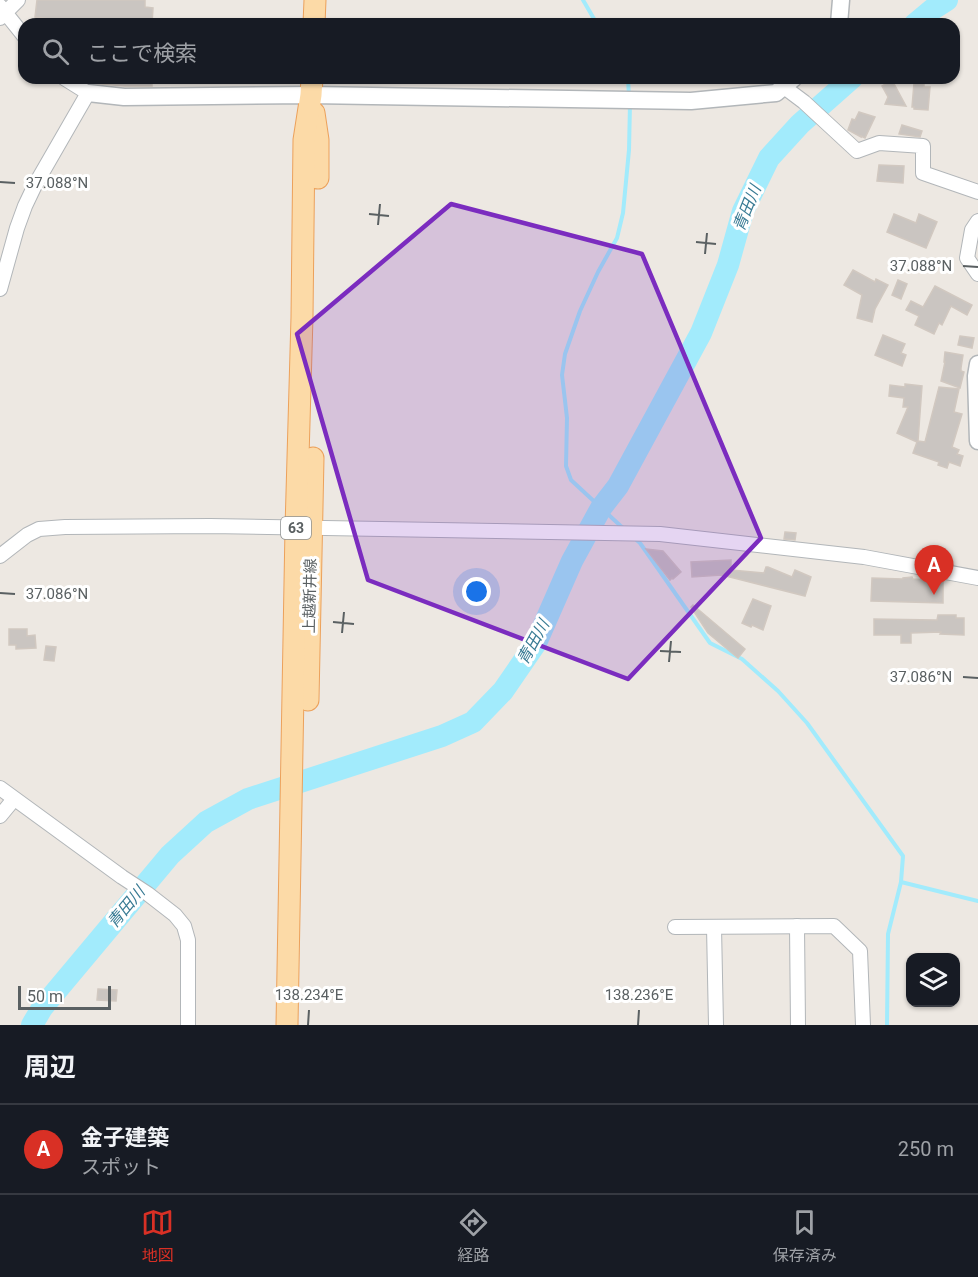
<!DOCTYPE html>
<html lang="ja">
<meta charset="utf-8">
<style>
:root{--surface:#171b24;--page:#20242c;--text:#f1f3f6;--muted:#9ea1a6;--line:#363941;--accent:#d93025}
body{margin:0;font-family:Roboto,"Noto Sans JP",sans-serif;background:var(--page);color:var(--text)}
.controls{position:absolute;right:18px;bottom:18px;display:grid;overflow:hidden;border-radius:12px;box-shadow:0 2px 4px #0004}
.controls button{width:54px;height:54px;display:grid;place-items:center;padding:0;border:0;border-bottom:2px solid var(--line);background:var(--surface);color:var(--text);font:30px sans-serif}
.scale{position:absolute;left:18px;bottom:15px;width:93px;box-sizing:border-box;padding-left:6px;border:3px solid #5a6062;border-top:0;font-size:16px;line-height:21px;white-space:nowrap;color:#5a6062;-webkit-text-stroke:4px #fff;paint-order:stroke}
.you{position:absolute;left:477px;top:592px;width:21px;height:21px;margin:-15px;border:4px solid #fff;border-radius:50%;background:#1a73e8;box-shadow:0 0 0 9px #1a73e833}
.badge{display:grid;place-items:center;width:39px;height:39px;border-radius:50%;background:var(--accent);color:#fff;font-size:20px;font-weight:700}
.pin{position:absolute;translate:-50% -50px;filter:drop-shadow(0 2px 3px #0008)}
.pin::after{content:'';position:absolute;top:32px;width:21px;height:18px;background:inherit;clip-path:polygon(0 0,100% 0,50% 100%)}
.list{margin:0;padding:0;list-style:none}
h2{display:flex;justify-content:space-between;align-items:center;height:78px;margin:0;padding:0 24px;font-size:26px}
h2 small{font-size:20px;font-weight:400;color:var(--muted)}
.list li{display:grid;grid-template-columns:39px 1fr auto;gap:18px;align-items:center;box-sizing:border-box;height:90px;padding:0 24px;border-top:2px solid var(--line)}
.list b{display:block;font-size:22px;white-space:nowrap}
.list p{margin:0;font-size:20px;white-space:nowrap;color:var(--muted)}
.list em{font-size:20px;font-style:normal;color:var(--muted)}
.icon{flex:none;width:33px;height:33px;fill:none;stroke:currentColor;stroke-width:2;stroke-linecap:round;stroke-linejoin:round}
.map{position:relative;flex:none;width:978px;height:1025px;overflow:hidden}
.search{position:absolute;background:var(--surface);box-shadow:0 2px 4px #0004;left:18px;right:18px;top:18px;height:66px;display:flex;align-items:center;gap:15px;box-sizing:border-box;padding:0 21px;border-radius:18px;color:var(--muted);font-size:22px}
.sheet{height:168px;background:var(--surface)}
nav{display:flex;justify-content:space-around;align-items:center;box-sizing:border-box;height:84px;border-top:2px solid var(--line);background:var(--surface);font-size:16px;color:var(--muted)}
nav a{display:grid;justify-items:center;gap:3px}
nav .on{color:var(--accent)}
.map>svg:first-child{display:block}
</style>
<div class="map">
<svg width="978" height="1025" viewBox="0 0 978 1025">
<rect width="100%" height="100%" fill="#ede8e2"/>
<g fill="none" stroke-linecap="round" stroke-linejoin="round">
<g stroke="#a2ebfc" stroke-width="4">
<path d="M 583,0 L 597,24"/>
<path d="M 628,78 L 629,97"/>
<path d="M 625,530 L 571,480 L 566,466 L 567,418 L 562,375 L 565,354 L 580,311 L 598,272 L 617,238 L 623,213 L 629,150 L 630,104"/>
<path d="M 633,537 L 640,543 L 710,643 L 742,659 L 778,691 L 807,723 L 903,856 L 901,882 L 888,934 L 887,1025"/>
<path d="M 901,882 L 978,901"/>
</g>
<g stroke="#a2ebfc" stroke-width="22">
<path d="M 915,24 L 933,9 L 947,0"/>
<path d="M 32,1025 L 42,1008 L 170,855 L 206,822 L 248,799 L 442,736 L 473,722 L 503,691 L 536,643 L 572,561 L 601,508 L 618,486 L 701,333 L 728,265 L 743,211 L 769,158 L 800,124 L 852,78"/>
</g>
</g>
<g fill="#cac5c1" stroke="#d1c8c0" stroke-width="1.5">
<path d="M 37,0 L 145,0 L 145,7 L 153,8 L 152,24 L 51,24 L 51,19 L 35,17 Z"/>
<path d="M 84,78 L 152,78 L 152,86 L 125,86 L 90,83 Z"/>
<path d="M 892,80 L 906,106 L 885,104 L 888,97 L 882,86 Z"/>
<path d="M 914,83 L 924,84 L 924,87 L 930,87 L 928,110 L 914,109 L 914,107 L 912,107 Z"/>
<path d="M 859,112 L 875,117 L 865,138 L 861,136 L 861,137 L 848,130 L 852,119 L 855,120 Z"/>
<path d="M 902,125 L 922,131 L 920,137 L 899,134 Z"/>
<path d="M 879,165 L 904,166 L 903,183 L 877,181 Z"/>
<path d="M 894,214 L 916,223 L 919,214 L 937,222 L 926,248 L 887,232 Z"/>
<path d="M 853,270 L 875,282 L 876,279 L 888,285 L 875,309 L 872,322 L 857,318 L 862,295 L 844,285 Z"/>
<path d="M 898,280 L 907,284 L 901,299 L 892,295 Z"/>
<path d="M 935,286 L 972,305 L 967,315 L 951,306 L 942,325 L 939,323 L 934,334 L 915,325 L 919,316 L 906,310 L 911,301 L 923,307 Z"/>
<path d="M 883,335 L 905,344 L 901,353 L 906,355 L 902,366 L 875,355 Z"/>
<path d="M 960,336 L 974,338 L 972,348 L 958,345 Z"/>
<path d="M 945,352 L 963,355 L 961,368 L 961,371 L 964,372 L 960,388 L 941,381 L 945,362 L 944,362 Z"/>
<path d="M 905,384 L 922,386 L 918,441 L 925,442 L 939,387 L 959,389 L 954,412 L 962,414 L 952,447 L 959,450 L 957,454 L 963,456 L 960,466 L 949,462 L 947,468 L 938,465 L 939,462 L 913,453 L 917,442 L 897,433 L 908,407 L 903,407 L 904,398 L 889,396 L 890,385 L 905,387 Z"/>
<path d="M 785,532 L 796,533 L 795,540 L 784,539 Z"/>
<path d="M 646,549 L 663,551 L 681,572 L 673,579 L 672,578 L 670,580 Z"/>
<path d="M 731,560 L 731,570 L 764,573 L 766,567 L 768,567 L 792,577 L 795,570 L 811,577 L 805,596 L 722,575 L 692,577 L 691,562 Z"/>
<path d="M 912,577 L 913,579 L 943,581 L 943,603 L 871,601 L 872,578 L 903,579 L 903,578 Z"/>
<path d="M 753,599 L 771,606 L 763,630 L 752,625 L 751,627 L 742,623 Z"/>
<path d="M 693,605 L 745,649 L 738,658 L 708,633 L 691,607 Z"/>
<path d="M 938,615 L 956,615 L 956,618 L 964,618 L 964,635 L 940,634 L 941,632 L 911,633 L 911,643 L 901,643 L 901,635 L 874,635 L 874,619 L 937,620 Z"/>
<path d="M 9,629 L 27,629 L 27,636 L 35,635 L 36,648 L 16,649 L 16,645 L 9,645 Z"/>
<path d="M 46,646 L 56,647 L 54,661 L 44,660 Z"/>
<path d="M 98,989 L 117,990 L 116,1001 L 97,1000 Z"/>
</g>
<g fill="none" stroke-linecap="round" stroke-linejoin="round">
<g stroke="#b2b6b9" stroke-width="16">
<g id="minor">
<path d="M 0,6 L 24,36"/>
<path d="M 0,18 L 18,0"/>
<path d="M 784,87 L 804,102 L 857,151 L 879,143 L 923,146 L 923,173 L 978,192"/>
<path d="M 978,221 L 972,230 L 967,258 L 978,274"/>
<path d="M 0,289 L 17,228 L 25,206 L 35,185 L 88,93 L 64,78"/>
<path d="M 0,556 L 27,535 L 39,529 L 65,527 L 210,526 L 660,534 L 864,557 L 978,578"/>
<path d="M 0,788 L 122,877 L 148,894 L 175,915 L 184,926 L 188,940 L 188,1025"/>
<path d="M 0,816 L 14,799"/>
<path d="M 797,926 L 798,1025"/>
<path d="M 675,927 L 834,926 L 860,951 L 863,1025"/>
<path d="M 714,927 L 716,1025"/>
</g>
</g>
<g stroke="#b2b6b9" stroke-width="19">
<g id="tertiary">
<path d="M 839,24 L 841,0"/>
<path d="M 88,93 L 124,97 L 311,95 L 691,101 L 776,93 L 794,78"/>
<path d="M 978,364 L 976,376 L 978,441"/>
</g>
</g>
<g stroke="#eca15b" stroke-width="23">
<g id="primary">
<path d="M 314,24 L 315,0"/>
<path d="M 314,113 L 318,140 L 318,178"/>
<path d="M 308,700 L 313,458"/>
<path d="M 287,1025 L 296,528 L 302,317 L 304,140 L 311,95 L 312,78"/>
</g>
</g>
<use href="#minor" stroke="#fff" stroke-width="14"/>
<use href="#tertiary" stroke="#fff" stroke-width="16"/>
<use href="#primary" stroke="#fcdaa7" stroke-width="21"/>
</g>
<path fill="#7b2cbf" fill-opacity="0.2" stroke="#7b2cbf" stroke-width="4.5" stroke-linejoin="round" d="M 451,204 L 642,254 L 761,538 L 628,679 L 368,580 L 297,334 Z"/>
<path fill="none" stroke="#5a6062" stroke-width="2" d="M 0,182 L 15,183M 369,214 L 389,216M 378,225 L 380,204M 696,242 L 716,244M 705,254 L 707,233M 963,266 L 978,267M 0,593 L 15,594M 333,622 L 354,624M 342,633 L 344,612M 660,651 L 681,652M 669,662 L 671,641M 963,677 L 978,678M 308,1025 L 309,1010M 638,1025 L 639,1010"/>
<g text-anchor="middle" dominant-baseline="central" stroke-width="6" stroke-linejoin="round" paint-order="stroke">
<rect fill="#fff" stroke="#8c9091" stroke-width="1.5" x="281" y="517" width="30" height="22" rx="4.5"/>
<g font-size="14" font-weight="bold" fill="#5a6062">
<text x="296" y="528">63</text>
</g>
<g font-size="15" fill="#5a6062" stroke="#fff">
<text transform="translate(310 596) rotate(-89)">上越新井線</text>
</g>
<g font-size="16" font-style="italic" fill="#397b94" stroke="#fff">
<text transform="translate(747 208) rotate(-68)">青田川</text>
<text transform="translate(533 642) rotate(-61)">青田川</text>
<text transform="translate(126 907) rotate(-50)">青田川</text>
</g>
</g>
<g font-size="15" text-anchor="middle" fill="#5a6062" stroke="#fff" stroke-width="6" stroke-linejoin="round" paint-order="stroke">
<text x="57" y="188">37.088°N</text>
<text x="921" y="271">37.088°N</text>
<text x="57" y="599">37.086°N</text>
<text x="921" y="682">37.086°N</text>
<text x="309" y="1000">138.234°E</text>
<text x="639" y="1000">138.236°E</text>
</g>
</svg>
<div class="controls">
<button><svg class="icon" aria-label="layers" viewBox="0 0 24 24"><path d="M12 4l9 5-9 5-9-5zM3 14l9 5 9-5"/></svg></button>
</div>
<div class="scale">50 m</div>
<div class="you"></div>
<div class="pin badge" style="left:934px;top:595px">A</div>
<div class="search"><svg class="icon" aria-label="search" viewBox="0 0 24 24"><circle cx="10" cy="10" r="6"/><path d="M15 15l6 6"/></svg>ここで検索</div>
</div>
<section class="sheet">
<h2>周辺<small></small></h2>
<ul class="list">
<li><span class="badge">A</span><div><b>金子建築</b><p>スポット</p></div><em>250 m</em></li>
</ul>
</section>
<nav>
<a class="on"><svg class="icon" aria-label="map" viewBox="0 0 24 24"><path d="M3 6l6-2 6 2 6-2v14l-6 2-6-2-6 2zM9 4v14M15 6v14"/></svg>地図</a>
<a><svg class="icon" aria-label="directions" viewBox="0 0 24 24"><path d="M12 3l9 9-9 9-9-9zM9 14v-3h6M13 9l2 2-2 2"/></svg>経路</a>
<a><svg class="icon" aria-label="saved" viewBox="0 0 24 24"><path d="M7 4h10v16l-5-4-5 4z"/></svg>保存済み</a>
</nav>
